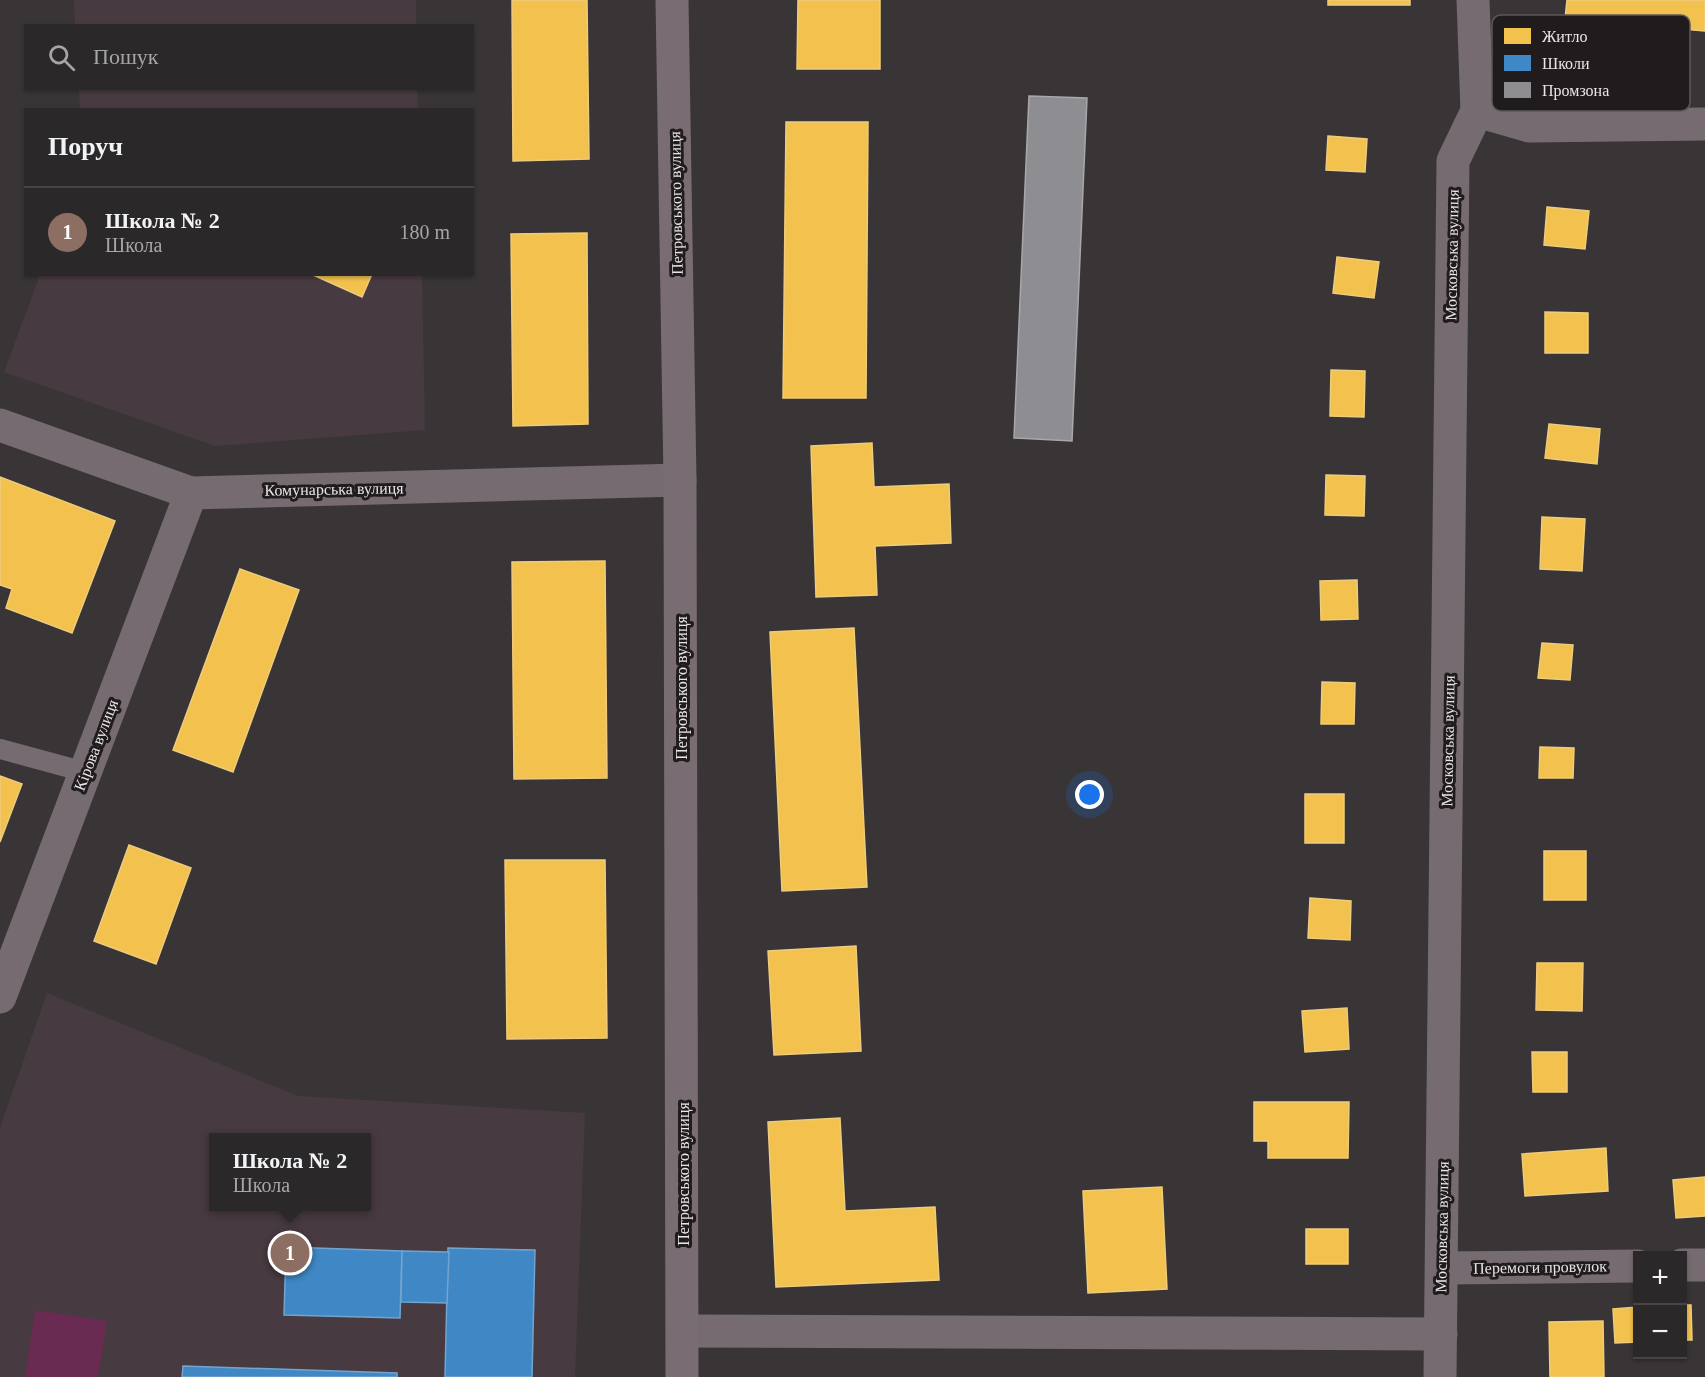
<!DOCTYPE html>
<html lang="uk">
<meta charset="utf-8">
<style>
:root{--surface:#2b2829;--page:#333031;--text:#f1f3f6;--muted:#a6a6a8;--line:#474446;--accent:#8abfa5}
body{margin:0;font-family:Georgia,serif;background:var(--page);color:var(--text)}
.controls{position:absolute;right:18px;bottom:18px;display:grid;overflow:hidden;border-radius:0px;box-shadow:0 2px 4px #0004}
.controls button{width:54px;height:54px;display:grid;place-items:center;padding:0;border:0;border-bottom:2px solid var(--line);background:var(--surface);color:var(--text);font:30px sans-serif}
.you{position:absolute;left:1090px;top:795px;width:21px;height:21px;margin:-15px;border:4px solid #fff;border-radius:50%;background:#1a73e8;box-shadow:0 0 0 9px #1a73e833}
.badge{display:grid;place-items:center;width:39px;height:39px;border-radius:50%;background:var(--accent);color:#fff;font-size:20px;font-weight:700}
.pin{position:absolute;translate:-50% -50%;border:3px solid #fff;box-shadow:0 2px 6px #0006}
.popup{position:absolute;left:209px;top:1133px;width:162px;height:78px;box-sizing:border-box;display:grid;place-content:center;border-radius:0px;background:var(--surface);filter:drop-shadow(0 2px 4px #0005);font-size:20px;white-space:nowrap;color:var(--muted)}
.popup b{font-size:22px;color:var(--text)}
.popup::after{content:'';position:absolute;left:50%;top:100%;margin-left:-12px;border:12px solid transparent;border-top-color:var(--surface)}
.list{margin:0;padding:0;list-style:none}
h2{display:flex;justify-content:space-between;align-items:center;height:78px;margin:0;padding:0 24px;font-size:26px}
h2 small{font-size:20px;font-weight:400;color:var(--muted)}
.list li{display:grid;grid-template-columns:39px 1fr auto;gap:18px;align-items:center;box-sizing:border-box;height:90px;padding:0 24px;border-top:2px solid var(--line)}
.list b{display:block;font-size:22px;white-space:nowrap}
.list p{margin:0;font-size:20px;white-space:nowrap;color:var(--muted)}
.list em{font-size:20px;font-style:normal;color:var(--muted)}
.icon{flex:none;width:33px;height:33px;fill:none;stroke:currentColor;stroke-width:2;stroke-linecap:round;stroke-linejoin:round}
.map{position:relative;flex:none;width:1705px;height:1377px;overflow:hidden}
.search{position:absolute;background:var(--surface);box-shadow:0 2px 4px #0004;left:24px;top:24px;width:450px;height:66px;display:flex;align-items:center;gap:15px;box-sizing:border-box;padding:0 21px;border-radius:0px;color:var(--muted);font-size:22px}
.panel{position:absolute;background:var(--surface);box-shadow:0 2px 4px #0004;left:24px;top:108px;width:450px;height:168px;border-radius:0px}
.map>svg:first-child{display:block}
</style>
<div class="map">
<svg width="1705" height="1377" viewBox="0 0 1705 1377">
<rect width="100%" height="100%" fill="#393537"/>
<g fill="#473a41" fill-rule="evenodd">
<path d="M 74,0 L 416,0 L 416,25 L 75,25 Z"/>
<path d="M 79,89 L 417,89 L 418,109 L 80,109 Z"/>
<path d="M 40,275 L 422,275 L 425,430 L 215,446 L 4,372 Z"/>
<path d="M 47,993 L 298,1096 L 585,1113 L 575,1377 L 0,1377 L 0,1128 ZM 214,1138 L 366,1138 L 366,1206 L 214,1206 Z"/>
</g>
<path fill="#692b51" d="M 35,1310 L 107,1321 L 98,1377 L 25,1377 Z"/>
<g fill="#f2c14e" stroke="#efcc7c" stroke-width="1.5">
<path d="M 512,0 L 587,0 L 589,159 L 513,161 Z"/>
<path d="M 798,0 L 880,0 L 880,69 L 797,69 Z"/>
<rect x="1328" y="0" width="82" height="5"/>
<path d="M 1567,0 L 1705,0 L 1705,31 L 1565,19 Z"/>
<path d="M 786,122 L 868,122 L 866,398 L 783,398 Z"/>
<path d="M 1328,136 L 1367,139 L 1365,172 L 1326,170 Z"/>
<path d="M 1547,207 L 1589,211 L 1585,249 L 1544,245 Z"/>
<path d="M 587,233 L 588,424 L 513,426 L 511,234 Z"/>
<path d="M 1337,257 L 1379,262 L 1374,298 L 1333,293 Z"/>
<path d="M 311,274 L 372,274 L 362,297 Z"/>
<path d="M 1545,312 L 1588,313 L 1588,353 L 1545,353 Z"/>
<path d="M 1331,370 L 1365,371 L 1364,417 L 1330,416 Z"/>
<path d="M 1549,424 L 1600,429 L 1597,464 L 1545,458 Z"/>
<path d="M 872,443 L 874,487 L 949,484 L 951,543 L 875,546 L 877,595 L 816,597 L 811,446 Z"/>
<path d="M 1326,475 L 1365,476 L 1364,516 L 1325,515 Z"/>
<path d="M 0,477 L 115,521 L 72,633 L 6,608 L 12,589 L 0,585 Z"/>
<path d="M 1542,517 L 1585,519 L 1582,571 L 1540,569 Z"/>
<path d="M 605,561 L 607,778 L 514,779 L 512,562 Z"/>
<path d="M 240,569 L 299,590 L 233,772 L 173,750 Z"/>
<path d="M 1357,580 L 1358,619 L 1321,620 L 1320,581 Z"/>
<path d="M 854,628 L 867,887 L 782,891 L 770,632 Z"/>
<path d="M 1542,643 L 1573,645 L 1570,680 L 1538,678 Z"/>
<path d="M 1322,682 L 1355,683 L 1354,724 L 1321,724 Z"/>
<path d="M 1540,747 L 1574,748 L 1573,778 L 1539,778 Z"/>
<path d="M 0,776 L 22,784 L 0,842 Z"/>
<rect x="1305" y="794" width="39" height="49"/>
<path d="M 129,845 L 191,868 L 156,964 L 94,941 Z"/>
<rect x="1544" y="851" width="42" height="49"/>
<path d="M 505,860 L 605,860 L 607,1038 L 507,1039 Z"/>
<path d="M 1310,898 L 1351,901 L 1350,940 L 1308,938 Z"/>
<path d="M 856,946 L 861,1051 L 774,1055 L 768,951 Z"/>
<path d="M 1537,963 L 1583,963 L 1582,1011 L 1536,1010 Z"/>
<path d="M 1347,1008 L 1349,1049 L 1305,1052 L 1302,1011 Z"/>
<path d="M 1532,1052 L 1567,1052 L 1567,1092 L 1533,1092 Z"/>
<path d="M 1254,1102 L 1349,1102 L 1348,1158 L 1268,1158 L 1268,1141 L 1254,1141 Z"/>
<path d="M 840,1118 L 845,1211 L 935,1207 L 939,1280 L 776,1287 L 768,1122 Z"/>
<path d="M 1606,1148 L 1608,1191 L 1525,1196 L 1522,1154 Z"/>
<path d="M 1705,1177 L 1705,1216 L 1676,1218 L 1673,1180 Z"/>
<path d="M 1162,1187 L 1167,1289 L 1088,1293 L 1083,1191 Z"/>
<rect x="1306" y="1229" width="42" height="35"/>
<path d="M 1682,1305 L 1691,1305 L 1692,1340 L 1682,1340 Z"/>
<path d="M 1638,1307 L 1638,1342 L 1615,1343 L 1613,1309 Z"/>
<path d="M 1603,1321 L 1604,1377 L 1550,1377 L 1549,1322 Z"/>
</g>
<g fill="#3f88c5" stroke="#72a4cf" stroke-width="1.5">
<path d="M 286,1247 L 402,1251 L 400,1318 L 284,1315 Z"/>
<path d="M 448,1248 L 535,1250 L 532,1377 L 445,1377 Z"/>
<path d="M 402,1251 L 449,1252 L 447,1303 L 401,1302 Z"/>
<path d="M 183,1366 L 397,1373 L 397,1377 L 182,1377 Z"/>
</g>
<path fill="#8d8d92" stroke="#a9a7ab" stroke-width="1.5" d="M 1029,96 L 1087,98 L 1072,441 L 1014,438 Z"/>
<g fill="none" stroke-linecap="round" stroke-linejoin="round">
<path stroke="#766b71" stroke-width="20" d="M 0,749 L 85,772"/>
<g stroke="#766b71" stroke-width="33">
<path d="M 1473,0 L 1477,111 L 1529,126 L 1705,124"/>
<path d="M 0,425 L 191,493 L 680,480"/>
<path d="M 0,997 L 191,493"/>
<path d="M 1682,1265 L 1705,1265"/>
<path d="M 1442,1268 L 1638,1266"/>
<path d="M 683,1331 L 1441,1334"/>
<path d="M 1440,1377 L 1453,161 L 1477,111"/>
</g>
<path stroke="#7a6c73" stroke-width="33" d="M 672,0 L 680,480 L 682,1377"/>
</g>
<g text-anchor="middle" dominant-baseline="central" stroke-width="6" stroke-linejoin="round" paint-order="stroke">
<g font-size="16" fill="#e9e4e6" stroke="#201c1e">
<text transform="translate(676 203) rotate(-91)">Петровського вулиця</text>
<text transform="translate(1452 255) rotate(-89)">Московська вулиця</text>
<text transform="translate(334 489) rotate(-1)">Комунарська вулиця</text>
<text transform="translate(681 688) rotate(-90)">Петровського вулиця</text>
<text transform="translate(1448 741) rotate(-89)">Московська вулиця</text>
<text transform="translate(96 745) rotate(-69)">Кірова вулиця</text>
<text transform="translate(683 1174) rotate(-90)">Петровського вулиця</text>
<text transform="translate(1442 1227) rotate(-89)">Московська вулиця</text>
<text transform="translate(1540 1267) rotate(-1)">Перемоги провулок</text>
</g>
</g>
<rect x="1492" y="15" width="198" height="96" rx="9" fill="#201c1e" stroke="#5c585a" stroke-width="1.5"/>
<rect x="1504" y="28" width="27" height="16" fill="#f2c14e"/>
<rect x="1504" y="55" width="27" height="16" fill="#3f88c5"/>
<rect x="1504" y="82" width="27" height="16" fill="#8d8d92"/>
<g font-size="16" fill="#e9e4e6">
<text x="1542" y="42">Житло</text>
<text x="1542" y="69">Школи</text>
<text x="1542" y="96">Промзона</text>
</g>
</svg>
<div class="controls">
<button>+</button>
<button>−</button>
</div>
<div class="you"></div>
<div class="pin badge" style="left:290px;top:1253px;background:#8d6e63">1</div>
<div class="popup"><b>Школа № 2</b>Школа</div>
<div class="search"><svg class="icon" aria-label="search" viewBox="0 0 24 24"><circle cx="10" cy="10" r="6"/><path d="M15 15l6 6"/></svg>Пошук</div>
<section class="panel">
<h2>Поруч<small></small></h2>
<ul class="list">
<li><span class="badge" style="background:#8d6e63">1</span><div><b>Школа № 2</b><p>Школа</p></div><em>180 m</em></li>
</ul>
</section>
</div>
